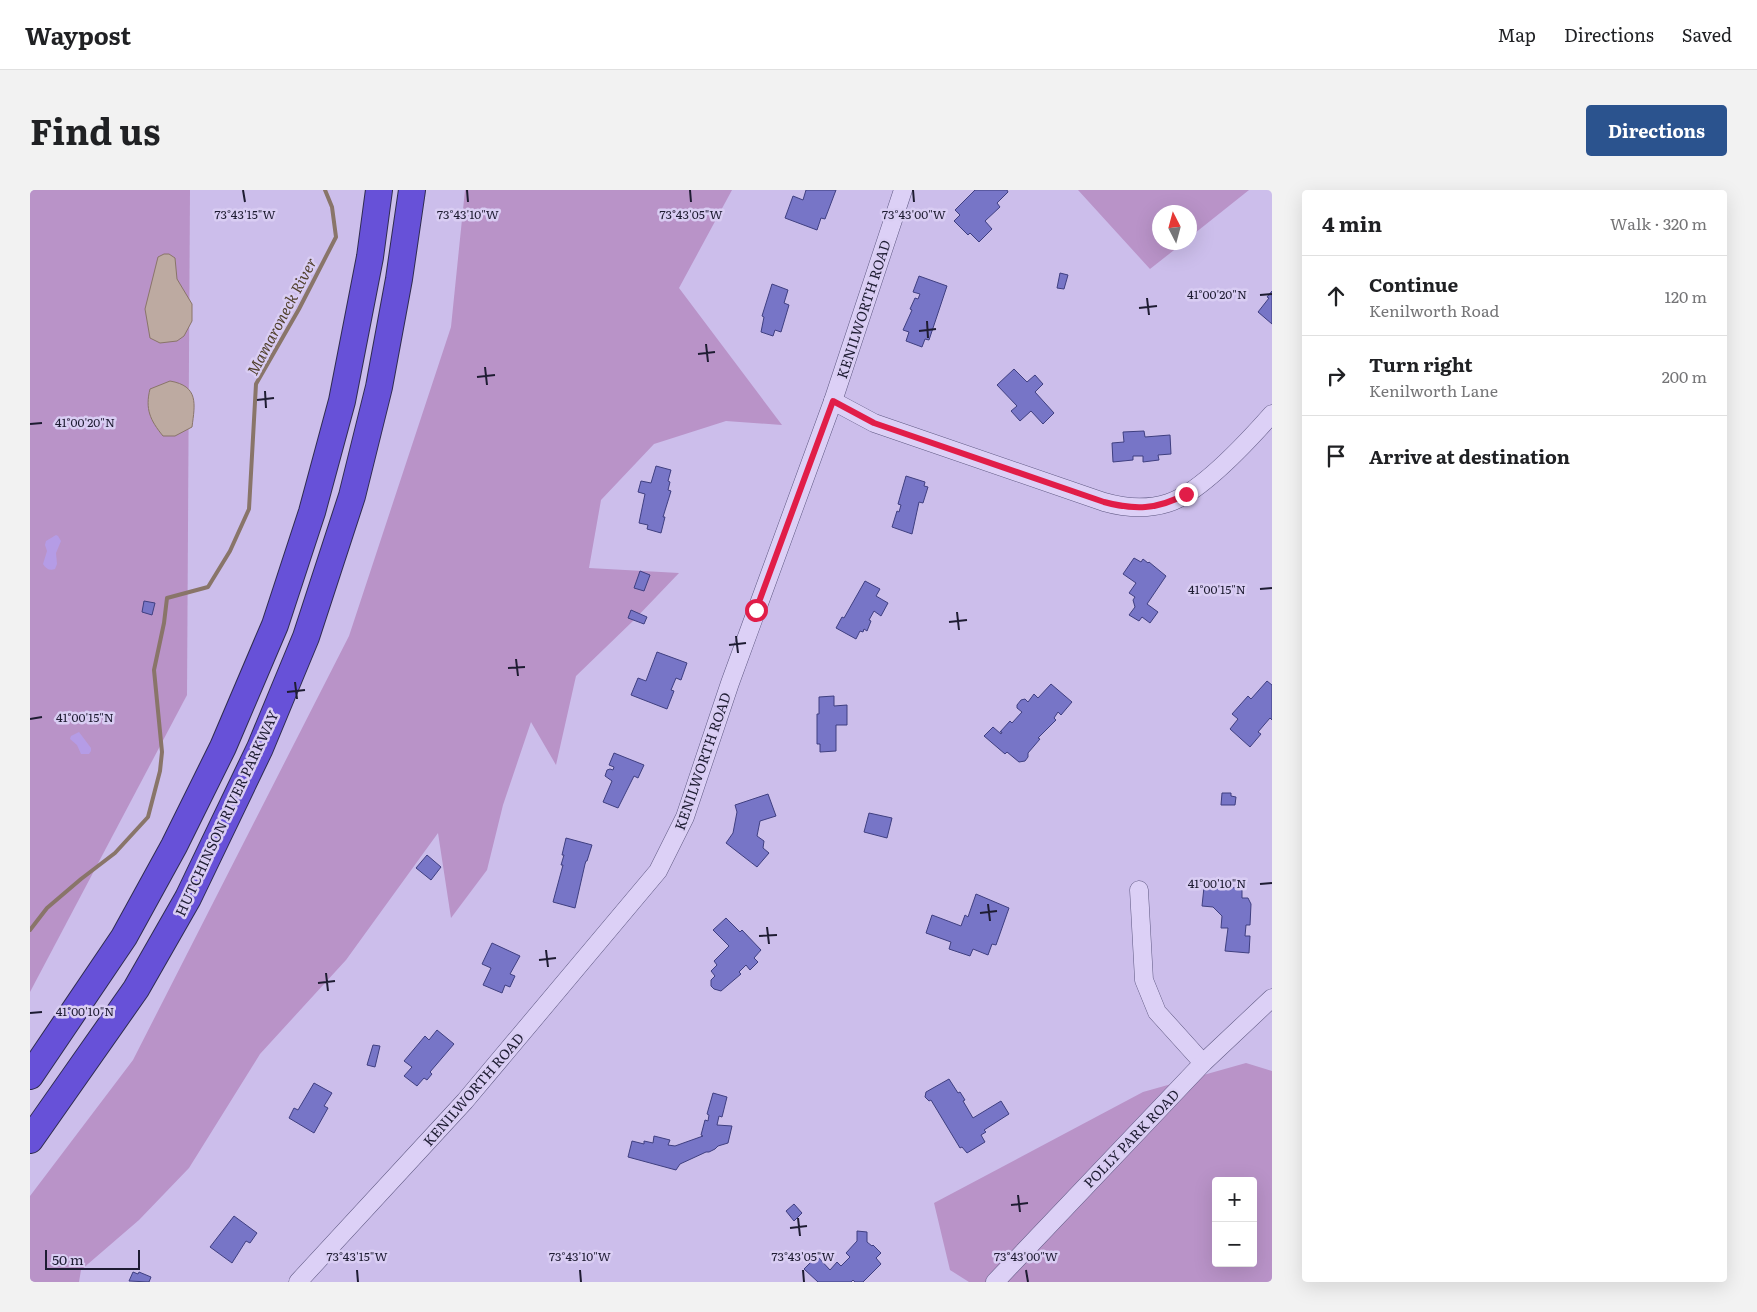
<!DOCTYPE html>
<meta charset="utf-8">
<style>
:root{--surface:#fff;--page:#f2f2f2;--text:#202124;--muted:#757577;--line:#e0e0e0;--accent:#2b538e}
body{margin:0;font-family:Literata,serif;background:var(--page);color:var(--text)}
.controls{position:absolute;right:15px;bottom:15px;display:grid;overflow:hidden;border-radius:5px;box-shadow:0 5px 20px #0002}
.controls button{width:45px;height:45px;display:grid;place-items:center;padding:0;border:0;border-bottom:1px solid var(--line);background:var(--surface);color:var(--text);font:25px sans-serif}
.compass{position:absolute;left:1122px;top:15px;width:45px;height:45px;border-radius:50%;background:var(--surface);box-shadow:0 5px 20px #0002;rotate:354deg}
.scale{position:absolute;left:15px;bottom:12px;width:95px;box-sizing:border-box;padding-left:5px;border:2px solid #1e1c32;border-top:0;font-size:14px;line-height:18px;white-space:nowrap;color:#1e1c32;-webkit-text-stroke:4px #d9cdf3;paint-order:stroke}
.stop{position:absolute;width:15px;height:15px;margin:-11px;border:4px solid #e11d48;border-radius:50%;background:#fff}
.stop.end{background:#e11d48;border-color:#fff;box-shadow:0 1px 5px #0008}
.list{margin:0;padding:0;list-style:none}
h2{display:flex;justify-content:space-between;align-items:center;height:65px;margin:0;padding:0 20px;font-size:21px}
h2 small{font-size:16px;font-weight:400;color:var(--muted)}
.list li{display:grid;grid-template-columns:32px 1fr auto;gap:15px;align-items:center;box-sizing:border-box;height:80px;padding:0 20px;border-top:1px solid var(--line)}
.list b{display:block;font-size:19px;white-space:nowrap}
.list p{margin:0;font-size:16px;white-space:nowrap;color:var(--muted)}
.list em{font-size:16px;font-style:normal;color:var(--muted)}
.icon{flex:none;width:28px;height:28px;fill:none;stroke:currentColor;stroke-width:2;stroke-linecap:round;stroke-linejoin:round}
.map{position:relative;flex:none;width:1242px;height:1092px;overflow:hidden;border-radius:5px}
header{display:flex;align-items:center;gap:30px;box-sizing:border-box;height:70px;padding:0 25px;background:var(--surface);border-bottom:1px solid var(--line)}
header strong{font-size:24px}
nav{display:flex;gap:28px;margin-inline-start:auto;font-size:18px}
.intro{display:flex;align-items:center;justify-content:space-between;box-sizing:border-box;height:120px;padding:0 30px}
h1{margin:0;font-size:35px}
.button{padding:12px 22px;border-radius:5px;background:var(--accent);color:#fff;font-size:18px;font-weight:700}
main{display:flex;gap:30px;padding:0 30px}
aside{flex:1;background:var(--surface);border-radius:5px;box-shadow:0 5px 20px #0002}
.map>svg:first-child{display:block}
</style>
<header>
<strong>Waypost</strong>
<nav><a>Map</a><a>Directions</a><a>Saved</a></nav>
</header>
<div class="intro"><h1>Find us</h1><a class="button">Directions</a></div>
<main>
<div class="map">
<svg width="1242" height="1092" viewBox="0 0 1242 1092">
<rect width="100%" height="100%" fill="#ccbeeb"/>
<g fill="#b993c8" fill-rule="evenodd">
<path d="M 0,0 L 160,0 L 157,505 L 0,802 Z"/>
<path d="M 435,0 L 702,0 L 649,98 L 752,235 L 696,231 L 624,254 L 571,310 L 559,378 L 649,383 L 604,430 L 546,486 L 526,575 L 501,532 L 473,615 L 457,680 L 421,728 L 408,643 L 316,770 L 230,864 L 159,978 L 109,1030 L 51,1080 L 49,1092 L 0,1092 L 0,1006 L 103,870 L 319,446 L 421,137 Z"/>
<path d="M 1048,0 L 1219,0 L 1160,47 L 1160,22 L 1130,22 L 1130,52 L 1153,53 L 1120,79 Z"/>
<path d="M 1216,873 L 1242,881 L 1242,1092 L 939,1092 L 920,1080 L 904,1013 L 1113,902 ZM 1186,991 L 1223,991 L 1223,1073 L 1186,1073 Z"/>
</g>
<g fill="#b59ce6">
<path d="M 26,345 L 28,346 L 31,351 L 26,363 L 27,374 L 25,379 C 20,381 16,379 13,374 L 17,361 L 15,355 L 16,351 Z"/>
<path d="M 49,542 L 61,558 L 61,561 L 59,564 L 51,564 L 47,555 L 40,549 L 41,546 Z"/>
</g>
<g fill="#bdaaa1" stroke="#897569">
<path d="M 134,64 L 139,64 L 145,68 L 147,89 L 162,114 L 162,131 L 154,146 L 147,151 L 130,153 L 120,148 L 115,119 L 128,67 Z"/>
<path d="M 140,191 C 169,196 165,214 162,237 L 145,246 L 133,246 C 120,230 115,219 120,199 Z"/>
</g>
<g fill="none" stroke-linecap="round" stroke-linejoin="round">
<path stroke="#897569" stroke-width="4" d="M 0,740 L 17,718 L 51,689 L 85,663 L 118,627 L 130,581 L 132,562 L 124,480 L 134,433 L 137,408 L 178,397 L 200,361 L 219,319 L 226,194 L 269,119 L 306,47 L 302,17 L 295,0"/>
</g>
<g fill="#7775c7" stroke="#3f3f80">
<path d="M 776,0 L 806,0 L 795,29 L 791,28 L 787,40 L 755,28 L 763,6 L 773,10 Z"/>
<path d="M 945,0 L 977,0 L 978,2 L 967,13 L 970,17 L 955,31 L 962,39 L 949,52 L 940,43 L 938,45 L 924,31 L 930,25 L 925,20 Z"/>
<path d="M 1030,83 L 1038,85 L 1034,99 L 1027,98 Z"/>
<path d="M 889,86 L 917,96 L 899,150 L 895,149 L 892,157 L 876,151 L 879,142 L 873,140 L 882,120 L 880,119 L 885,108 L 888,109 L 890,104 L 883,102 Z"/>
<path d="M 742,94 L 758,100 L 754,113 L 759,115 L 751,142 L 745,140 L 743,146 L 731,142 L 734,127 L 732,126 Z"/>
<path d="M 1242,101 L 1242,134 L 1228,122 L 1239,108 L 1237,107 Z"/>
<path d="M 984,179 L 997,192 L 1005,185 L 1013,194 L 1005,202 L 1024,223 L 1013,234 L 1001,221 L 990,231 L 981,221 L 987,216 L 967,195 Z"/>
<path d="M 1114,241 L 1115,247 L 1140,245 L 1141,264 L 1128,265 L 1129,270 L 1113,272 L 1113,266 L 1103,266 L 1103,270 L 1083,272 L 1082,253 L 1094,252 L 1093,242 Z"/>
<path d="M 626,276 L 641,280 L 638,291 L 640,292 L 638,300 L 641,301 L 633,327 L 635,327 L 631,343 L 617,339 L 618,335 L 609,333 L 615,304 L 608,302 L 611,291 L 621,293 Z"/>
<path d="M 876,286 L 895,292 L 894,296 L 898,297 L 893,313 L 889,312 L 882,344 L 862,337 L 867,321 L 869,322 L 871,315 L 868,314 Z"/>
<path d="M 1104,368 L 1111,372 L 1113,369 L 1118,373 L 1119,372 L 1136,386 L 1117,414 L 1128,422 L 1120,433 L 1112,427 L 1109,431 L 1099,425 L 1105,417 L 1103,410 L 1105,407 L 1099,403 L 1106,393 L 1093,384 Z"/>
<path d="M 610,381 L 620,385 L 614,401 L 604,398 Z"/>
<path d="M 835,391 L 850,399 L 846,406 L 858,413 L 851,426 L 844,421 L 839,430 L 841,431 L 837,441 L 834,439 L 833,442 L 830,441 L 826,449 L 806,438 L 812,427 L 814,428 Z"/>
<path d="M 114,411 L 125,413 L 122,425 L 112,422 Z"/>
<path d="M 601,420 L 617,427 L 614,434 L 598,428 Z"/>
<path d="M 627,462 L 657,473 L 651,490 L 646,488 L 641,500 L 644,501 L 637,519 L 601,505 L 608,488 L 616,491 Z"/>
<path d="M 1237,491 L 1242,495 L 1242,530 L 1240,528 L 1228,542 L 1231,544 L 1220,557 L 1200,539 L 1208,529 L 1202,524 L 1218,506 L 1221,509 Z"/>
<path d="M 1021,494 L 1042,512 L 1031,525 L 1028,522 L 1024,528 L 1026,530 L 1008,548 L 1010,549 L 998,563 L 998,567 L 995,571 L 989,572 L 977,562 L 975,564 L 954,546 L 963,537 L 971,544 L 972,542 L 970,542 L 980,531 L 982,533 L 992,522 L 987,518 L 987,515 L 991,510 L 995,509 L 998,512 L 1004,504 L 1008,508 Z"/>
<path d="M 804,506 L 804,516 L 817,515 L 817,535 L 806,535 L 806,561 L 790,562 L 790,554 L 787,554 L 787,524 L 789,524 L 789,507 Z"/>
<path d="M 584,563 L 614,575 L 608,588 L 604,586 L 588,618 L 573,612 L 582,591 L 575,586 L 577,580 L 580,579 L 583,580 L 584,577 L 579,575 Z"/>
<path d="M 1192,603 L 1201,603 L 1201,606 L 1206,607 L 1205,615 L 1191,615 Z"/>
<path d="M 738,604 L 746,626 L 730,631 L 727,646 L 734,651 L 733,658 L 739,663 L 727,677 L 696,653 L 703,643 L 707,622 L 705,615 Z"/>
<path d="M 839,623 L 862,628 L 857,648 L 834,642 Z"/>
<path d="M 536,648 L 562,655 L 557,671 L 556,671 L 555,674 L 545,718 L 523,712 L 533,675 L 531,675 L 534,665 L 532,665 Z"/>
<path d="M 397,665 L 411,677 L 401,690 L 386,678 Z"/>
<path d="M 1174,697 L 1212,698 L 1212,708 L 1218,708 L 1221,714 L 1220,735 L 1216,735 L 1215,746 L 1220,746 L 1219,763 L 1195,761 L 1198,738 L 1191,738 L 1192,726 L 1183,717 L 1172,716 Z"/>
<path d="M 946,704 L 979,718 L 966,755 L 962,754 L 958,765 L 943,759 L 940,766 L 919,759 L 921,752 L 896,743 L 902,725 L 931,736 L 935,725 L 938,727 Z"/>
<path d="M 696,728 L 710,742 L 712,740 L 731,760 L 724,768 L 728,772 L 720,780 L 716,775 L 709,782 L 711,784 L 691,801 L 684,799 L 681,796 L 681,790 L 685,786 L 681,781 L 687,775 L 684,771 L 699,756 L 683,740 Z"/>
<path d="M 462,753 L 490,766 L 480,784 L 485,786 L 480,797 L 475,795 L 472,803 L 453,795 L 461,778 L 452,774 Z"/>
<path d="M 407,840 L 424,854 L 400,882 L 402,884 L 397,890 L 394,888 L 387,896 L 374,886 L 382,877 L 374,871 L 395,846 L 399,850 Z"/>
<path d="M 343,855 L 350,856 L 345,877 L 337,875 Z"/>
<path d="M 919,889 L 928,903 L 930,902 L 935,910 L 933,911 L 943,928 L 971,911 L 979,924 L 954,940 L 956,942 L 951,945 L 955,952 L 937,963 L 932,957 L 930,958 L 901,910 L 899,911 L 895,907 L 896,902 Z"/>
<path d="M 284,893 L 302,903 L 294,916 L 298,918 L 284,943 L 259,928 L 264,918 L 268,920 Z"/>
<path d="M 683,903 L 697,907 L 692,927 L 689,926 L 687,935 L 702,936 L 698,953 L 688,956 L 685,959 L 679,962 L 676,962 L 650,974 L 646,980 L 598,967 L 602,951 L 614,954 L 614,951 L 623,953 L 624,946 L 640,950 L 638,955 L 645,956 L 673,946 L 671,945 L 675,930 L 678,931 L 679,925 L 677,924 Z"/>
<path d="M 764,1014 L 772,1023 L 764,1031 L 756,1021 Z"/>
<path d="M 204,1026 L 227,1043 L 220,1053 L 216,1051 L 202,1073 L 180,1057 Z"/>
<path d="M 827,1041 L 837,1042 L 837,1052 L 842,1056 L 843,1055 L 851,1063 L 846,1068 L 851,1074 L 833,1092 L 825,1092 L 823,1090 L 821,1092 L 788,1092 L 774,1079 L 787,1066 L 800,1080 L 807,1072 L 811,1076 L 820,1067 L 816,1063 L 827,1051 Z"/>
<path d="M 103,1082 L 108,1084 L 109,1082 L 121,1087 L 119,1092 L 99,1091 Z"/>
</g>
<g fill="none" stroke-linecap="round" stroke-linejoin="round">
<g stroke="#5e5882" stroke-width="19">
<g id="minor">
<path d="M 803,211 L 844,233 L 1074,312 C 1095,318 1116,320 1138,313 C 1170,303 1219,250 1242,224"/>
<path d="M 1109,700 L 1114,790 L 1127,822 L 1173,873"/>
<path d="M 268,1092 L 435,911 L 628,681 L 655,627 L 700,493 L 803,211 L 873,0"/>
<path d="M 965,1092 L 1173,873 L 1242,808"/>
</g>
</g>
<g stroke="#2f2c4f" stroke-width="28">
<g id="highway">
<path d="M 0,886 L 94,747 L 144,656 L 193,557 L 245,435 L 282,322 L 312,211 L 340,67 L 349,0"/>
<path d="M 0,950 L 106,799 L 158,708 L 230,558 L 276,447 L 322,306 L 349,197 L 369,89 L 382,0"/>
</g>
</g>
<use href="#minor" stroke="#dcd0f6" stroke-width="18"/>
<use href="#highway" stroke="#6751d8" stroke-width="26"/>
</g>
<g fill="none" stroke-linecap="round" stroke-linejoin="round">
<path stroke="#e11d48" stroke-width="6" d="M 726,420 L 803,211 L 844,233 L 1074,312 C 1104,320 1127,320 1156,304"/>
</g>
<path fill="none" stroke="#1e1c32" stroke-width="2" d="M 213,0 L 215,12M 437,0 L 438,12M 660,0 L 661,12M 883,0 L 884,12M 1230,105 L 1242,104M 1117,108 L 1119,125M 1109,118 L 1127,116M 897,131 L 898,148M 889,141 L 906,139M 676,154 L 678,172M 668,164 L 685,162M 455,177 L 457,195M 447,187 L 465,185M 235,201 L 236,218M 227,210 L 244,208M 0,234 L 12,233M 1230,399 L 1242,398M 927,422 L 929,440M 919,432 L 937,430M 706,446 L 708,463M 699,455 L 716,453M 486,469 L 488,486M 478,478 L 495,477M 265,492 L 267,509M 257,502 L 275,500M 0,529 L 12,527M 1230,694 L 1242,693M 958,714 L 960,731M 950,723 L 967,721M 737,737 L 739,754M 729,746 L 747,745M 516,760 L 518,777M 509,770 L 526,768M 296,783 L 298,801M 288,793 L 305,791M 0,823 L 12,822M 988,1005 L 990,1022M 981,1015 L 998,1013M 768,1028 L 770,1046M 760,1038 L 777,1036M 327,1080 L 328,1092M 550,1080 L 551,1092M 773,1080 L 774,1092M 996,1080 L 998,1092"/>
<g text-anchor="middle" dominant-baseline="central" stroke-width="5" stroke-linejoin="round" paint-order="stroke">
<g font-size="14" fill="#1e1c32" stroke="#d9cdf3">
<text transform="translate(833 119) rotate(-72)">KENILWORTH ROAD</text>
<text transform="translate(672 571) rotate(-71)">KENILWORTH ROAD</text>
<text transform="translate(196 623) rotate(-65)">HUTCHINSON RIVER PARKWAY</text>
<text transform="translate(443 899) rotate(-49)">KENILWORTH ROAD</text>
<text transform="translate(1101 948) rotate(-46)">POLLY PARK ROAD</text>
</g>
<g font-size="15" font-style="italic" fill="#51402c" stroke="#d9cdf3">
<text transform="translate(251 126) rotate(-62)">Mamaroneck River</text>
</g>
</g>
<g font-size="12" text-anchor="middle" fill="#1e1c32" stroke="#d9cdf3" stroke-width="5" stroke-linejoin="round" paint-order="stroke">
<text x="215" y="29">73°43'15"W</text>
<text x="438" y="29">73°43'10"W</text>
<text x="661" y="29">73°43'05"W</text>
<text x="884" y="29">73°43'00"W</text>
<text x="1187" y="109">41°00'20"N</text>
<text x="55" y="237">41°00'20"N</text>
<text x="1187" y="404">41°00'15"N</text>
<text x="55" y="532">41°00'15"N</text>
<text x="1187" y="698">41°00'10"N</text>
<text x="55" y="826">41°00'10"N</text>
<text x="327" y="1071">73°43'15"W</text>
<text x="550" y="1071">73°43'10"W</text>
<text x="773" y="1071">73°43'05"W</text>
<text x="996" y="1071">73°43'00"W</text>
</g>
</svg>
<div class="controls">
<button>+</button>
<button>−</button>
</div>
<svg class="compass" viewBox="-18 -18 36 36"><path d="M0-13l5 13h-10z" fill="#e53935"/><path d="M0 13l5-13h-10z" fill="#757577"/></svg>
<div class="scale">50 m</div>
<div class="stop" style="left:726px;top:420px"></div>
<div class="stop end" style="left:1156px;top:304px"></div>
</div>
<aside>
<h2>4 min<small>Walk · 320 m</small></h2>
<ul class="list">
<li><svg class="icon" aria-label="ahead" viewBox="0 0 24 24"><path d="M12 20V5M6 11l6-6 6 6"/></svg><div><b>Continue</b><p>Kenilworth Road</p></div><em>120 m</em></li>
<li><svg class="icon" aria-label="right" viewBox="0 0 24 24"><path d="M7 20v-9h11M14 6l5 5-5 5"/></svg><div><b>Turn right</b><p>Kenilworth Lane</p></div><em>200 m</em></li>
<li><svg class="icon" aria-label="arrive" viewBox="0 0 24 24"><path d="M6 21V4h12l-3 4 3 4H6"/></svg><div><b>Arrive at destination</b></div></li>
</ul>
</aside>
</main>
